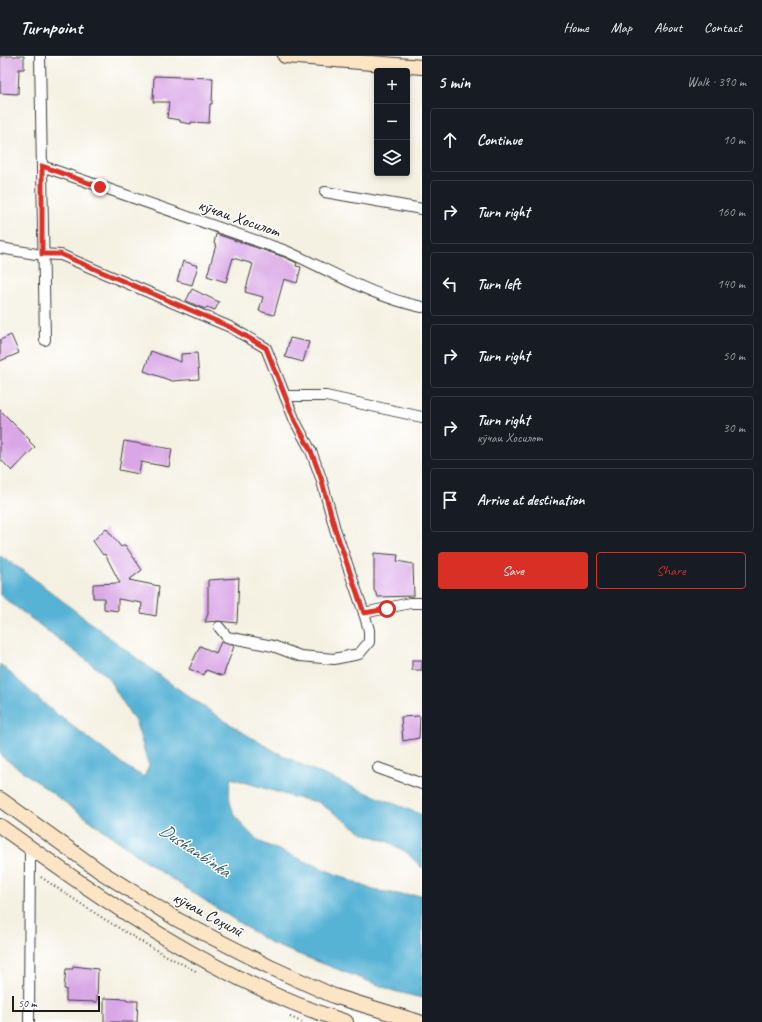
<!DOCTYPE html>
<meta charset="utf-8">
<style>
:root{--surface:#171b24;--page:#20242c;--text:#f1f3f6;--muted:#9ea1a6;--line:#363941;--accent:#d93025}
body{margin:0;font-family:Caveat,sans-serif;background:var(--page);color:var(--text)}
.controls{position:absolute;right:12px;top:12px;display:grid;overflow:hidden;border-radius:4px;box-shadow:0 2px 6px #0003}
.controls button{width:36px;height:36px;display:grid;place-items:center;padding:0;border:0;border-bottom:1px solid var(--line);background:var(--surface);color:var(--text);font:20px sans-serif}
.scale{position:absolute;left:12px;bottom:10px;width:88px;box-sizing:border-box;padding-left:4px;border:2px solid #1c1c1c;border-top:0;font-size:11px;line-height:14px;white-space:nowrap;color:#1c1c1c;-webkit-text-stroke:3px #fff;paint-order:stroke}
.stop{position:absolute;width:12px;height:12px;margin:-9px;border:3px solid #d93025;border-radius:50%;background:#fff}
.stop.end{background:#d93025;border-color:#fff;box-shadow:0 1px 4px #0008}
.list{margin:0;padding:0;list-style:none}
h2{display:flex;justify-content:space-between;align-items:center;height:52px;margin:0;padding:0 16px;font-size:17px}
h2 small{font-size:13px;font-weight:400;color:var(--muted)}
.list li{display:grid;grid-template-columns:26px 1fr auto;gap:12px;align-items:center;box-sizing:border-box;height:64px;margin:0 8px 8px;padding:0 8px;border:1px solid var(--line);border-radius:4px}
.list b{display:block;font-size:15px;white-space:nowrap}
.list p{margin:0;font-size:13px;white-space:nowrap;color:var(--muted)}
.list em{font-size:13px;font-style:normal;color:var(--muted)}
.actions{display:flex;gap:8px;padding:12px 16px}
.actions a{flex:1;padding:9px 0;border:1px solid var(--accent);border-radius:4px;text-align:center;font-size:14px;color:var(--accent)}
.actions .main{background:var(--accent);color:#fff}
.icon{flex:none;width:22px;height:22px;fill:none;stroke:currentColor;stroke-width:2;stroke-linecap:round;stroke-linejoin:round}
.map{position:relative;flex:none;width:422px;height:966px;overflow:hidden}
header{display:flex;align-items:center;gap:24px;box-sizing:border-box;height:56px;padding:0 20px;background:var(--surface);border-bottom:1px solid var(--line)}
header strong{font-size:19px}
nav{display:flex;gap:22px;margin-inline-start:auto;font-size:14px}
main{display:flex}
aside{flex:1;background:var(--surface)}
.map>svg:first-child{display:block}
</style>
<header>
<strong>Turnpoint</strong>
<nav><a>Home</a><a>Map</a><a>About</a><a>Contact</a></nav>
</header>
<main>
<div class="map">
<svg width="422" height="966" viewBox="0 0 422 966">
<rect width="100%" height="100%" fill="#fff"/>
<filter id="ink" filterUnits="userSpaceOnUse"><feTurbulence type="fractalNoise" baseFrequency=".025" numOctaves="2"/><feDisplacementMap in="SourceGraphic" scale="8" xChannelSelector="R" yChannelSelector="G"/><feConvolveMatrix kernelMatrix="1 2 1 2 8 2 1 2 1" color-interpolation-filters="sRGB"/></filter>
<filter id="wash" filterUnits="userSpaceOnUse"><feTurbulence type="fractalNoise" baseFrequency=".012" numOctaves="4" result="noise"/><feDisplacementMap in="SourceGraphic" scale="16" xChannelSelector="R" yChannelSelector="G"/><feGaussianBlur stdDeviation="0.9" result="paint"/><feColorMatrix in="noise" values="0 0 0 0 0 0 0 0 0 0 0 0 0 0 0 0 0 1.4 0 .05"/><feComposite in="paint" operator="in"/></filter>
<g filter="url(#wash)">
<rect width="100%" height="100%" fill="#f4f1e2"/>
<path fill="#57b3d5" stroke="#3a6878" d="M 0,500 L 25,516 C 101,574 175,636 257,685 C 309,716 366,736 422,759 L 422,812 L 406,796 L 389,786 L 363,777 L 318,746 L 293,741 L 231,722 C 224,752 238,767 260,786 L 373,834 L 404,839 L 422,839 L 422,942 L 394,935 L 272,888 L 158,814 L 0,699 L 0,608 L 50,653 L 125,710 L 144,721 L 149,710 L 136,667 L 106,619 L 0,539 Z"/>
<g id="blocks">
<g fill="#d9a6e6">
<path d="M 0,0 L 24,0 L 24,13 L 19,13 L 18,38 L 0,37 Z"/>
<path d="M 154,20 L 213,22 L 212,48 L 210,48 L 209,67 L 191,66 L 191,68 L 180,66 L 180,64 L 167,62 L 169,46 L 153,46 Z"/>
<path d="M 216,178 L 284,201 L 297,207 L 296,210 L 301,211 L 297,227 L 284,223 L 274,259 L 259,255 L 263,241 L 245,236 L 253,208 L 233,202 L 226,226 L 207,220 L 216,189 L 214,188 Z"/>
<path d="M 183,205 L 198,210 L 192,229 L 177,225 Z"/>
<path d="M 192,233 L 219,246 L 215,254 L 207,251 L 205,253 L 186,245 Z"/>
<path d="M 11,279 L 19,297 L 0,305 L 0,284 Z"/>
<path d="M 290,282 L 309,286 L 303,306 L 285,301 Z"/>
<path d="M 151,295 L 181,306 L 181,298 L 197,297 L 199,323 L 172,325 L 144,315 Z"/>
<path d="M 0,354 L 30,384 L 29,385 L 35,391 L 12,415 L 0,403 Z"/>
<path d="M 124,385 L 172,393 L 169,411 L 141,406 L 139,418 L 119,414 Z"/>
<path d="M 106,472 L 121,491 L 125,489 L 142,514 L 129,524 L 159,530 L 156,560 L 141,557 L 142,547 L 118,543 L 118,555 L 104,553 L 104,542 L 93,542 L 93,528 L 120,527 L 105,498 L 103,499 L 93,485 Z"/>
<path d="M 374,497 L 398,499 L 397,505 L 413,508 L 414,540 L 378,541 L 374,534 Z"/>
<path d="M 239,522 L 237,567 L 218,565 L 205,566 L 208,558 L 208,524 Z"/>
<path d="M 221,586 L 234,590 L 223,620 L 206,614 L 204,619 L 189,613 L 200,590 L 216,597 Z"/>
<rect x="412" y="604" width="10" height="10"/>
<path d="M 420,660 L 419,682 L 403,685 L 401,661 Z"/>
<path d="M 73,910 L 98,913 L 97,946 L 66,945 L 66,933 L 64,933 L 66,913 L 73,913 Z"/>
<path d="M 104,942 L 127,943 L 127,945 L 138,945 L 137,966 L 104,966 Z"/>
</g>
</g>
</g>
<g filter="url(#ink)">
<use href="#blocks" fill-opacity="0" stroke="#3c3c3a" stroke-width="1"/>
<g fill="none" stroke-linecap="round" stroke-linejoin="round">
<g stroke="#3c3c3a" stroke-width="12">
<g id="street">
<path d="M 40,0 L 45,284"/>
<path d="M 42,110 L 286,195 C 331,215 373,241 422,251"/>
<path d="M 325,136 L 422,153"/>
<path d="M 0,192 L 36,198 L 61,199 L 230,271 L 266,292 L 295,365 L 311,395 L 321,422 L 335,473 L 364,557"/>
<path d="M 285,340 L 326,340 L 422,361"/>
<path d="M 219,571 L 227,581 L 273,590 L 300,600 L 334,603 L 359,598 L 369,586 L 369,574 L 364,557 L 410,547 L 422,547"/>
<path d="M 378,712 L 422,728"/>
<path d="M 29,966 L 30,791"/>
</g>
</g>
<g stroke="#3c3c3a" stroke-width="16">
<g id="secondary">
<path d="M 285,0 L 422,11"/>
<path d="M 0,743 L 101,816 L 178,864 L 272,912 L 334,940 L 419,966"/>
<path d="M 0,770 C 107,847 219,926 346,966"/>
</g>
</g>
<g stroke="#3c3c3a" stroke-width="2" stroke-dasharray="1 3" stroke-linecap="butt">
<path d="M 41,821 C 92,856 143,889 198,916"/>
<path d="M 290,961 L 302,966"/>
</g>
<use href="#street" stroke="#fff" stroke-width="10"/>
<use href="#secondary" stroke="#fce5c4" stroke-width="14"/>
</g>
</g>
<g fill="none" stroke-linecap="round" stroke-linejoin="round" filter="url(#ink)">
<path stroke="#d93025" stroke-width="5" d="M 100,131 L 42,110 L 42,198 L 60,198 L 230,271 L 266,292 L 295,365 L 311,395 L 321,422 L 335,473 L 364,557 L 387,553"/>
</g>
<g text-anchor="middle" dominant-baseline="central" stroke-width="3" stroke-linejoin="round" paint-order="stroke">
<g font-size="17" fill="#1c1c1c" stroke="#fff">
<text transform="translate(239 162) rotate(19)">кӯчаи Хосилот</text>
<text transform="translate(208 858) rotate(28)">кӯчаи Соҳилӣ</text>
</g>
<g font-size="18" font-style="italic" fill="#37606f" stroke="#fff">
<text transform="translate(195 794) rotate(34)">Dushanbinka</text>
</g>
</g>
</svg>
<div class="controls">
<button>+</button>
<button>−</button>
<button><svg class="icon" aria-label="layers" viewBox="0 0 24 24"><path d="M12 4l9 5-9 5-9-5zM3 14l9 5 9-5"/></svg></button>
</div>
<div class="scale">50 m</div>
<div class="stop" style="left:387px;top:553px"></div>
<div class="stop end" style="left:100px;top:131px"></div>
</div>
<aside>
<h2>5 min<small>Walk · 390 m</small></h2>
<ul class="list">
<li><svg class="icon" aria-label="ahead" viewBox="0 0 24 24"><path d="M12 20V5M6 11l6-6 6 6"/></svg><div><b>Continue</b></div><em>10 m</em></li>
<li><svg class="icon" aria-label="right" viewBox="0 0 24 24"><path d="M7 20v-9h11M14 6l5 5-5 5"/></svg><div><b>Turn right</b></div><em>160 m</em></li>
<li><svg class="icon" aria-label="left" viewBox="0 0 24 24"><path d="M17 20v-9H6M10 6l-5 5 5 5"/></svg><div><b>Turn left</b></div><em>140 m</em></li>
<li><svg class="icon" aria-label="right" viewBox="0 0 24 24"><path d="M7 20v-9h11M14 6l5 5-5 5"/></svg><div><b>Turn right</b></div><em>50 m</em></li>
<li><svg class="icon" aria-label="right" viewBox="0 0 24 24"><path d="M7 20v-9h11M14 6l5 5-5 5"/></svg><div><b>Turn right</b><p>кӯчаи Хосилот</p></div><em>30 m</em></li>
<li><svg class="icon" aria-label="arrive" viewBox="0 0 24 24"><path d="M6 21V4h12l-3 4 3 4H6"/></svg><div><b>Arrive at destination</b></div></li>
</ul>
<div class="actions"><a class="main">Save</a><a>Share</a></div>
</aside>
</main>
